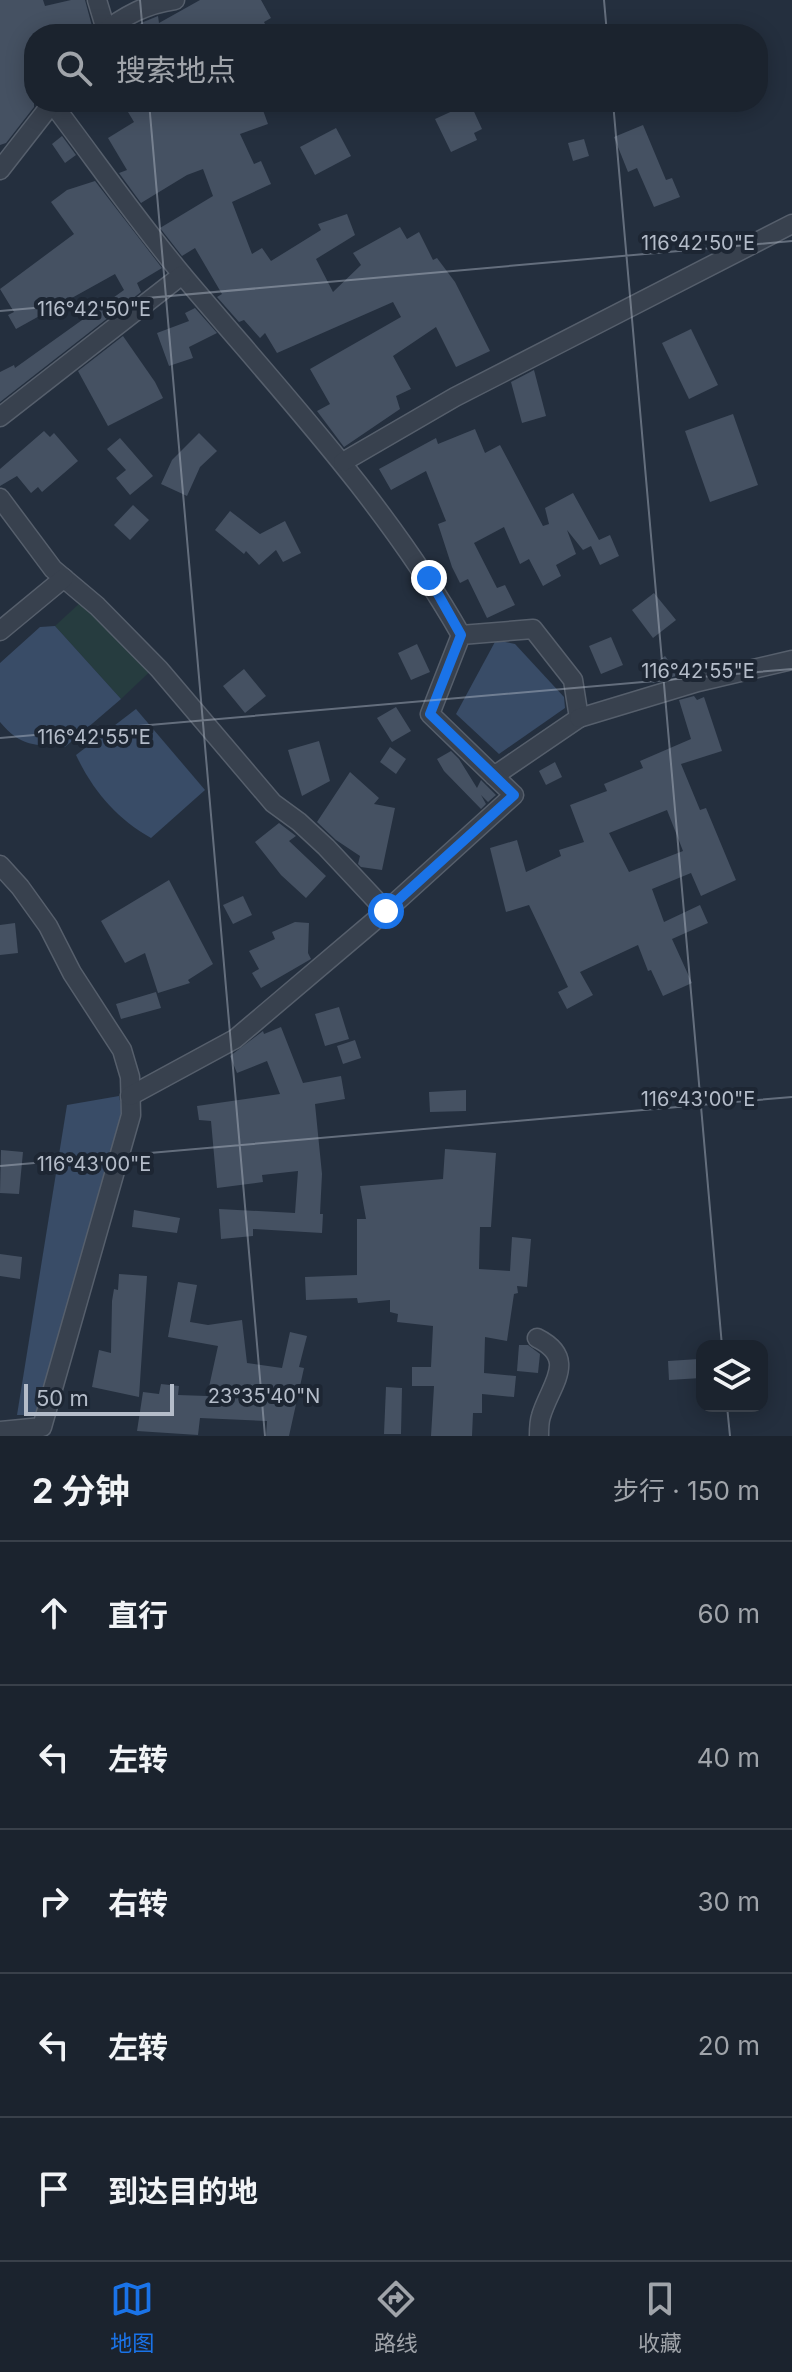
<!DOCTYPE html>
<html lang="zh">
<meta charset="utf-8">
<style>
:root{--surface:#1b232e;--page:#282f3a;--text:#f1f3f6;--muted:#a0a4aa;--line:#39404a;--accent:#1a73e8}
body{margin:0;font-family:Inter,"Noto Sans SC",sans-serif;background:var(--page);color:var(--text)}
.controls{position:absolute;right:24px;bottom:24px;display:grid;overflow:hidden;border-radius:16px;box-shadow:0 4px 20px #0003}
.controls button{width:72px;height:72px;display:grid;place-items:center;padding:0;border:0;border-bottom:2px solid var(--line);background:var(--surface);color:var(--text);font:40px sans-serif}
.scale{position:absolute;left:24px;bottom:20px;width:150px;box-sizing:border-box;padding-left:8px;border:4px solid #b4bcc9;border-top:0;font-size:22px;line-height:28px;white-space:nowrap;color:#b4bcc9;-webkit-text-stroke:6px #1d2633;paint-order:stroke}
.stop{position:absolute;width:24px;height:24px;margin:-18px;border:6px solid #1a73e8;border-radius:50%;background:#fff}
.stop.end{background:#1a73e8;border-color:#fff;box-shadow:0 2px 8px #0008}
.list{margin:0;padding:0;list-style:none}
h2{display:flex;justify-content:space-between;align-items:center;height:104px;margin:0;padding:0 32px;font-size:34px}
h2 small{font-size:26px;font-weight:400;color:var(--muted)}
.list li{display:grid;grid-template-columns:52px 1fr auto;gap:24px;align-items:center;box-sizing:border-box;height:144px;padding:0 32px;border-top:2px solid var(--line)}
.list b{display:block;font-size:30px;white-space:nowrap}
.list em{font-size:26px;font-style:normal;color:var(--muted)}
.icon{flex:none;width:44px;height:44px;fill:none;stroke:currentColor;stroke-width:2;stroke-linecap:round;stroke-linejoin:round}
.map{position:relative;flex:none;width:792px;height:1436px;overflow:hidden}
.search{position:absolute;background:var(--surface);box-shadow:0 4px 20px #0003;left:24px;right:24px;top:24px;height:88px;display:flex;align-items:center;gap:20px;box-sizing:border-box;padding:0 28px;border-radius:32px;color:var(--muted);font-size:30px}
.sheet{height:824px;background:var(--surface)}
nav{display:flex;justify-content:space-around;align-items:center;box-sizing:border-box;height:112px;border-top:2px solid var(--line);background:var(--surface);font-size:22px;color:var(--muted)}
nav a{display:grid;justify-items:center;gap:4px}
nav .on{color:var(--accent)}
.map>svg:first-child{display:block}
</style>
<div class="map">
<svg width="792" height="1436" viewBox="0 0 792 1436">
<rect width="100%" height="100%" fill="#242f3e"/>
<path fill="#263c3f" d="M 94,590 L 160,662 L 121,699 L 55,626 Z"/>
<g fill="#394c67">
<path d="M 55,626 L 121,699 L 65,747 C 34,744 22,748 0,722 L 0,663 L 40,627 Z"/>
<path d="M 496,640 L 515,644 L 564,697 L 565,708 L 499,754 L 456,714 Z"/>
<path d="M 136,709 L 205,790 L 151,838 C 117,819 93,791 76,755 Z"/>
<path d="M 119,1096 L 122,1110 L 38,1415 L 17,1415 L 67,1105 Z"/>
</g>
<g fill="#455162" fill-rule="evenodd">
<path d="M 0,0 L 43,0 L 45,6 L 71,0 L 85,0 L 92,26 L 89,34 L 34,34 L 34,107 L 6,143 L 0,145 Z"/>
<path d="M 200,0 L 261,0 L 271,18 L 264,22 L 270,34 L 129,34 L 128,30 L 141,23 L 158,16 L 159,23 Z"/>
<path d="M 122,102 L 260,102 L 268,124 L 240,134 L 254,164 L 261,161 L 271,184 L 232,202 L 252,254 L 262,248 L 271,261 L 321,230 L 318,224 L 347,214 L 355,235 L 316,259 L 333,292 L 361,265 L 353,253 L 400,227 L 407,239 L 419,232 L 433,260 L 437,258 L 455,282 L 490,351 L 456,367 L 436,327 L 393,356 L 411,389 L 396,396 L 400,409 L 344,447 L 317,411 L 330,404 L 310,369 L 401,317 L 393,302 L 277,353 L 265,333 L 260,338 L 244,320 L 239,322 L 217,297 L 222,294 L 195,248 L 182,256 L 160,228 L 213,196 L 203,169 L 187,175 L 141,203 L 119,173 L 127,170 L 108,138 L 134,122 Z"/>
<path d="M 470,103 L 482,129 L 474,133 L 477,140 L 451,152 L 435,119 Z"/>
<path d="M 643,125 L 666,180 L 672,178 L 680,197 L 654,207 L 637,168 L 628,172 L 614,137 Z"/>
<path d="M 336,128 L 351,156 L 315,175 L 300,147 Z"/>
<path d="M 62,136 L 76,155 L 65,163 L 52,144 Z"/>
<path d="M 584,139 L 589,156 L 573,161 L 568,143 Z"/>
<path d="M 95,181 L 162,268 L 137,283 L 141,292 L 0,402 L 0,372 L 14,365 L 15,368 L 124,290 L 115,274 L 16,329 L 8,315 L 14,312 L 0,289 L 74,234 L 51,202 L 67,190 Z"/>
<path d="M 195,308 L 217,333 L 189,347 L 193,358 L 169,366 L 157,333 L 189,321 L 185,313 Z"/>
<path d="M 691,329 L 718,385 L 689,399 L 662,343 Z"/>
<path d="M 123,336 L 155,382 L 163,398 L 108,426 L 78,371 Z"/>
<path d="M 534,370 L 546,416 L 522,423 L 511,382 Z"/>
<path d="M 733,414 L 758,485 L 710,502 L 685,431 Z"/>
<path d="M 475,429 L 485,453 L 500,445 L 543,526 L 549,524 L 545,508 L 573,493 L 599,540 L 610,535 L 619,556 L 600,565 L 591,546 L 583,550 L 567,530 L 576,554 L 556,565 L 561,576 L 543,586 L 529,559 L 520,564 L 504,527 L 474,543 L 497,588 L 505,585 L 515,605 L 487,618 L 468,579 L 460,583 L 452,567 L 438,524 L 446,521 L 426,471 L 391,490 L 379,469 L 436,438 L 438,444 Z"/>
<path d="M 44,431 L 50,437 L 54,433 L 78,461 L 42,492 L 38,487 L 31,493 L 17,476 L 0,486 L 0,469 Z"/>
<path d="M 199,433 L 217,451 L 200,467 L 187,496 L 161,484 L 172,460 Z"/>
<path d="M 120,438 L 153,476 L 130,495 L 116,478 L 126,470 L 107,449 Z"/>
<path d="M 133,505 L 149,520 L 130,540 L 114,525 Z"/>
<path d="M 230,511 L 260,534 L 285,521 L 301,553 L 283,562 L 276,550 L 259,565 L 246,551 L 244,554 L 215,530 Z"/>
<path d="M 654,593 L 676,620 L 653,638 L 632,610 Z"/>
<path d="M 611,637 L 623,665 L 601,674 L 589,646 Z"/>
<path d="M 417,644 L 430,672 L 411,680 L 398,653 Z"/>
<path d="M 665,656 L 679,675 L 653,683 L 645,671 Z"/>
<path d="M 244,669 L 266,696 L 245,713 L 223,686 Z"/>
<path d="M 694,696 L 697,700 L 704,697 L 722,751 L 681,764 L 700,810 L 706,808 L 736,880 L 701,896 L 691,873 L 652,889 L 664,922 L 700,905 L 708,923 L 672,939 L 692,983 L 663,996 L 651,970 L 648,971 L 638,945 L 580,972 L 593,995 L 567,1009 L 558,992 L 568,987 L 529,905 L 506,912 L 490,848 L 517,840 L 526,872 L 561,856 L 559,850 L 584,842 L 570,805 L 607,791 L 604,784 L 643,768 L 640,761 L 691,739 L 679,700 ZM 667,810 L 683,851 L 629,872 L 609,833 Z"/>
<path d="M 396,707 L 411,731 L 392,742 L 377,718 Z"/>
<path d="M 319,741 L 330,781 L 302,796 L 288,750 Z"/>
<path d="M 390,747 L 406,759 L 396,774 L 380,762 Z"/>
<path d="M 451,751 L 459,759 L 477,788 L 481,780 L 496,795 L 488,802 L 481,795 L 486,804 L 481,809 L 444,771 L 437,759 Z"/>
<path d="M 555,762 L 562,777 L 546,785 L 539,771 Z"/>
<path d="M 350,772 L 379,798 L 374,804 L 395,808 L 382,870 L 361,867 L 358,864 L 360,856 L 336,840 L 317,822 Z"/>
<path d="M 279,823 L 296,836 L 289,841 L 326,876 L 306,898 L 281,875 L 255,842 Z"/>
<path d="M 169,880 L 213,964 L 188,980 L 190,983 L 158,993 L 145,953 L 125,963 L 101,921 Z"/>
<path d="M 243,896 L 252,915 L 233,924 L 223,905 Z"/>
<path d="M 295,922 L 309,923 L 308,953 L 311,959 L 261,988 L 252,973 L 259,969 L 249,951 L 275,939 L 272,932 Z"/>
<path d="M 15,923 L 18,953 L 0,955 L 0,925 Z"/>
<path d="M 156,992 L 161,1008 L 121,1019 L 116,1004 Z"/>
<path d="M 339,1007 L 349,1039 L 325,1046 L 315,1014 Z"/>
<path d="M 281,1027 L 303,1083 L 341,1076 L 345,1099 L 315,1104 L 322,1174 L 320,1214 L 323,1214 L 322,1233 L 253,1229 L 253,1236 L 221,1239 L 219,1209 L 295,1213 L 298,1171 L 262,1175 L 263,1182 L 217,1188 L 211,1121 L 199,1120 L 197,1106 L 280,1094 L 267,1061 L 237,1073 L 230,1056 L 263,1031 L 264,1034 Z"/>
<path d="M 355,1040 L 361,1058 L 343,1064 L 337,1046 Z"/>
<path d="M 466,1090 L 466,1111 L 430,1112 L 429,1092 Z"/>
<path d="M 445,1149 L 496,1153 L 491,1227 L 480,1227 L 479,1269 L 510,1271 L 512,1237 L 531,1239 L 527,1287 L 517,1286 L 518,1293 L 514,1294 L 507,1341 L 485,1337 L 484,1373 L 516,1376 L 514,1397 L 482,1394 L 482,1413 L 473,1413 L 472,1436 L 431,1436 L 434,1386 L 412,1386 L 412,1367 L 431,1367 L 433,1326 L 397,1322 L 398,1314 L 390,1312 L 390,1300 L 358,1303 L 357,1298 L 306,1300 L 305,1277 L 357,1275 L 357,1219 L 366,1219 L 360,1186 L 443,1179 Z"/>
<path d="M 1,1150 L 23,1152 L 19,1194 L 0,1193 Z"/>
<path d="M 134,1210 L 180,1218 L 177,1233 L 132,1227 Z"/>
<path d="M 0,1254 L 22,1257 L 20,1279 L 0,1276 Z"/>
<path d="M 119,1274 L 147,1276 L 139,1397 L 92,1387 L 99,1350 L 111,1353 L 112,1301 L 114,1289 L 118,1290 Z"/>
<path d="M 178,1282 L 197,1285 L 190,1322 L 208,1325 L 242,1320 L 247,1363 L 282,1368 L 290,1332 L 307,1336 L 299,1367 L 304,1368 L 289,1436 L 266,1436 L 267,1421 L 200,1418 L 198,1435 L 137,1431 L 143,1392 L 159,1394 L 161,1384 L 179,1386 L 178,1395 L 207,1396 L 218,1346 L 168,1337 Z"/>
<path d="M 519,1345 L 528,1345 L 540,1354 L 538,1373 L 517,1371 Z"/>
<path d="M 699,1359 L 701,1378 L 669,1380 L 668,1361 Z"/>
<path d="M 386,1387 L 402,1388 L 401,1434 L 384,1434 Z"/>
</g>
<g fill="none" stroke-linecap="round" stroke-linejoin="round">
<g stroke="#565f6c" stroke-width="21">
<g id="street">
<path d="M 97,0 L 106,30"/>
<path d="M 101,34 C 124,16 146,4 175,0"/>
<path d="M 52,103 C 96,161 138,222 185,278 C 282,393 386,503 461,635 L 430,714 L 494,776 L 579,718 L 573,680 L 533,629 L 461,635"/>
<path d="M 0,170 L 53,102"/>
<path d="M 0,417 L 182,275"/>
<path d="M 343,462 L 455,397 L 792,224"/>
<path d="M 0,498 L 53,569 L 97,606 L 159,669 L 273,803 L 299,822 L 326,847 L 386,911"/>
<path d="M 0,631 L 64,578"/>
<path d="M 579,718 L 698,682 L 792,660"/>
<path d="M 0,865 L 20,887 L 48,926 L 72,973 L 122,1050 L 130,1077 L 131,1115 L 42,1427 L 0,1431"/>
<path d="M 130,1096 L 235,1039 L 386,911 L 514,795 L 494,776"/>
<path d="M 537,1338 C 579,1359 550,1385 541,1416 C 539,1422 539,1430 539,1436"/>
</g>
</g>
<use href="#street" stroke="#38414e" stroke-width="18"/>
</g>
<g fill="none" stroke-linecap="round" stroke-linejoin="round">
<path stroke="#1a73e8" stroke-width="10" d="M 386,911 L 514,795 L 430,714 L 461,635 L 429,578"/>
</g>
<path fill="none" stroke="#b4bcc9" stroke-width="2" stroke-opacity="0.45" d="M 140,0 L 143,34M 604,0 L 607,34M 149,102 L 265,1436M 613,102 L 722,1346M 0,311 L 792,241M 0,738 L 792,669M 0,1166 L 792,1097M 727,1406 L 730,1436"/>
<g font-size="20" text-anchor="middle" fill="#b4bcc9" stroke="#1d2633" stroke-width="8" stroke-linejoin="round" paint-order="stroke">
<text x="698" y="250">116°42'50"E</text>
<text x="94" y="316">116°42'50"E</text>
<text x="698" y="678">116°42'55"E</text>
<text x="94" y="744">116°42'55"E</text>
<text x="698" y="1106">116°43'00"E</text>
<text x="94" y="1171">116°43'00"E</text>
<text x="264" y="1403">23°35'40"N</text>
</g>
</svg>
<div class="controls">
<button><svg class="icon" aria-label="layers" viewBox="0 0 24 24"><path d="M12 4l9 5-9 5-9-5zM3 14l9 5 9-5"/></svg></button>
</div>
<div class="scale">50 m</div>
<div class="stop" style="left:386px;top:911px"></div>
<div class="stop end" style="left:429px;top:578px"></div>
<div class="search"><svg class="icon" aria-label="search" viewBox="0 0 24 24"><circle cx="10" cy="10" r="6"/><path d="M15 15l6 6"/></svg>搜索地点</div>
</div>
<section class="sheet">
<h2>2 分钟<small>步行 · 150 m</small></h2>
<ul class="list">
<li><svg class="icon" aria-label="ahead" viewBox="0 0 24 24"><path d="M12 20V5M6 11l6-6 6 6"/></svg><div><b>直行</b></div><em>60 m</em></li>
<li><svg class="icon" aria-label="left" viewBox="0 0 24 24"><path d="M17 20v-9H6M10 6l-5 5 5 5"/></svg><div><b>左转</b></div><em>40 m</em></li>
<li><svg class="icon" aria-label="right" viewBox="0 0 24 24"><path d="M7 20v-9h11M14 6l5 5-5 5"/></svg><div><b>右转</b></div><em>30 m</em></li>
<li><svg class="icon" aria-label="left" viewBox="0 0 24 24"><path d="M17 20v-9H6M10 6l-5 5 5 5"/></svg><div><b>左转</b></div><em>20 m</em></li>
<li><svg class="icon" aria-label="arrive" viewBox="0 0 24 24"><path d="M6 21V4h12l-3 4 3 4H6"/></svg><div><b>到达目的地</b></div></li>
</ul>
</section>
<nav>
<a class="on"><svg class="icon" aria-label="map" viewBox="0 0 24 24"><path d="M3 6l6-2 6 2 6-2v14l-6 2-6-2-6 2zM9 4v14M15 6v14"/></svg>地图</a>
<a><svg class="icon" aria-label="directions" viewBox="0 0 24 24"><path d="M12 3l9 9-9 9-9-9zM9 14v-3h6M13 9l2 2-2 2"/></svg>路线</a>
<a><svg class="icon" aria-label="saved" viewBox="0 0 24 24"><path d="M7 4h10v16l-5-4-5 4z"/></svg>收藏</a>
</nav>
